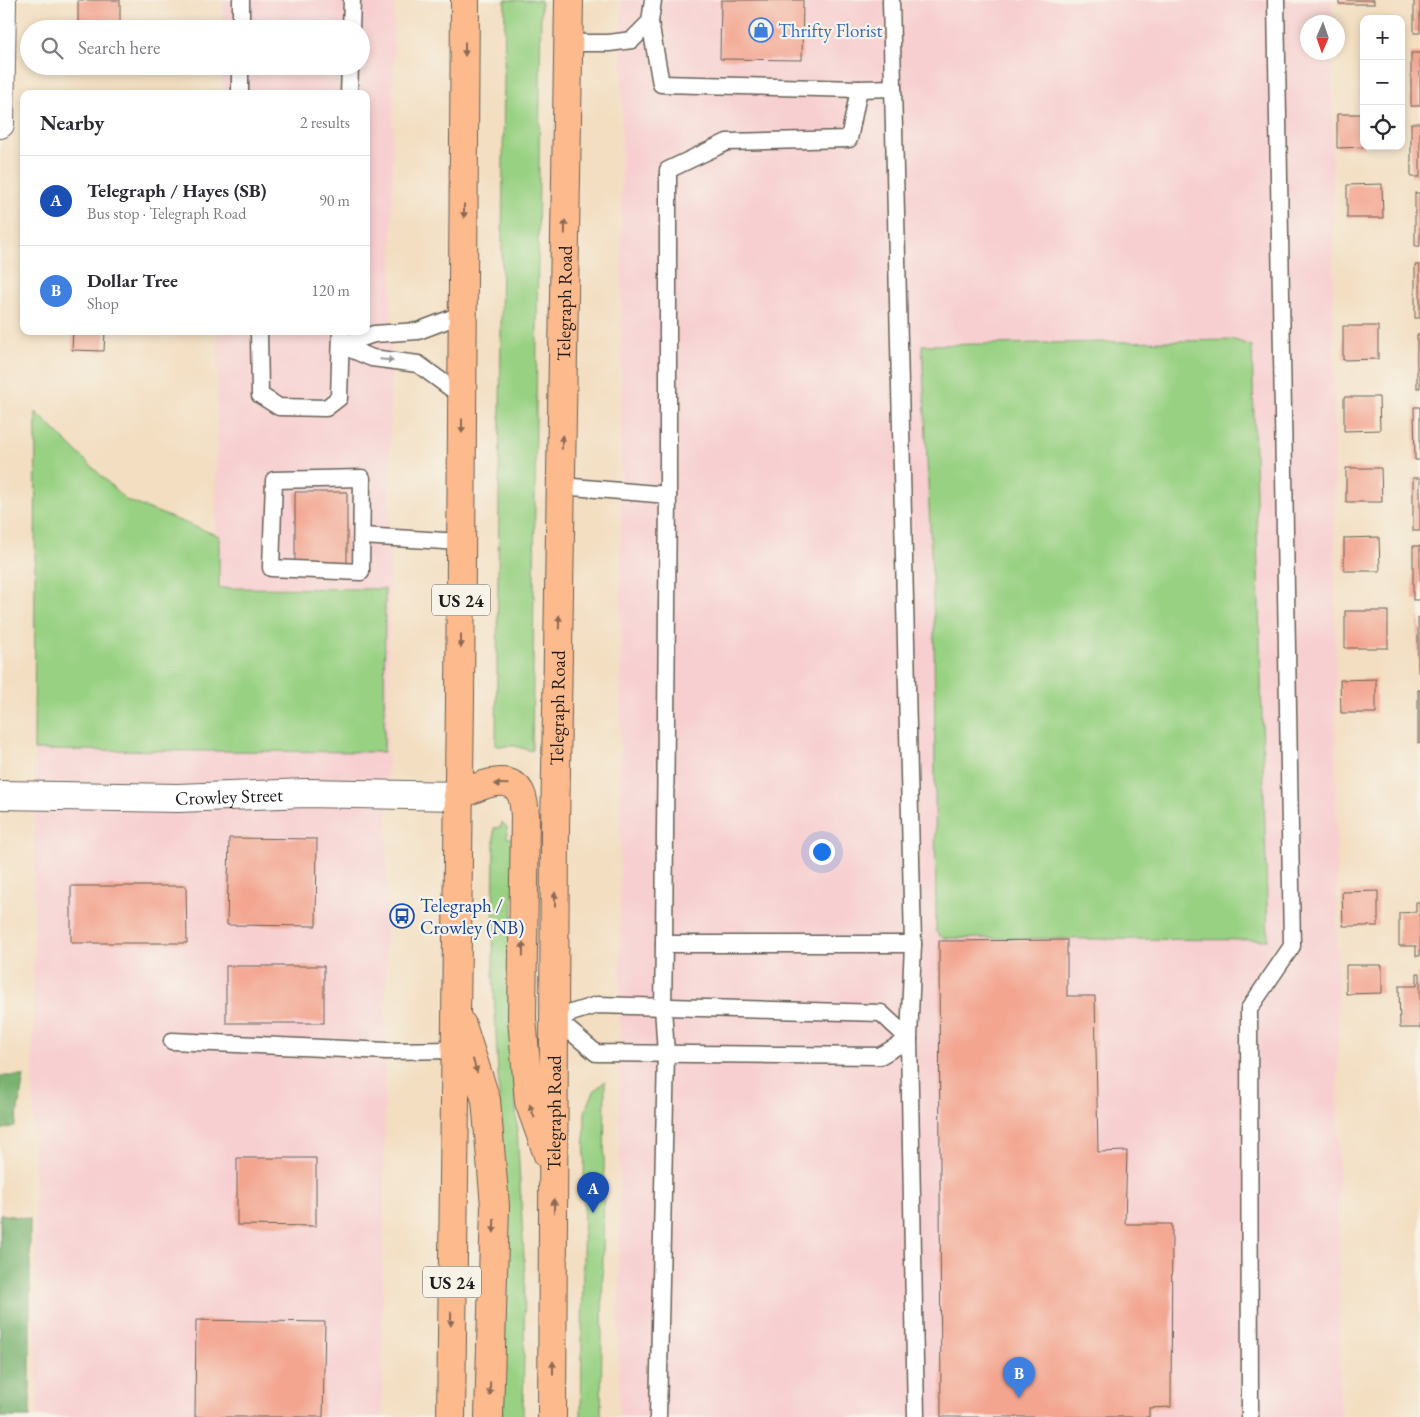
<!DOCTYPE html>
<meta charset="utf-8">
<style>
:root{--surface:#fff;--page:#f2f2f3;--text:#2b2b33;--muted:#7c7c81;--line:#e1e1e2;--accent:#b5179e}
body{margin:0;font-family:"EB Garamond",serif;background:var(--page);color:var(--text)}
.controls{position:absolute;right:15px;top:15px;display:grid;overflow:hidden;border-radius:10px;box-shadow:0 2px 8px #0003}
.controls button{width:45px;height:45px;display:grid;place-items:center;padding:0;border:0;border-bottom:1px solid var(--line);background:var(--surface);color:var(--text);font:25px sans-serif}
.compass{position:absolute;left:1300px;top:15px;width:45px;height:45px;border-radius:50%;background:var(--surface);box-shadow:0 2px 8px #0003;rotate:182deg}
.you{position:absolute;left:821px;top:851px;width:18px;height:18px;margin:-12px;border:4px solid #fff;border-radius:50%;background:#1a73e8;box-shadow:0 0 0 8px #1a73e833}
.badge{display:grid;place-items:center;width:32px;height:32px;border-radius:50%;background:var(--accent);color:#fff;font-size:16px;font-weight:700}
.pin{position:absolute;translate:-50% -41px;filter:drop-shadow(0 1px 2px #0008)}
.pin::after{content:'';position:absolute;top:26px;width:18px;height:15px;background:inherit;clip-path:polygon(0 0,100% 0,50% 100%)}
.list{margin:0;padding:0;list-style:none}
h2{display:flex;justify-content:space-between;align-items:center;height:65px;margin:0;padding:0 20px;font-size:21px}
h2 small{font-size:16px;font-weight:400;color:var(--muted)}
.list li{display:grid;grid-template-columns:32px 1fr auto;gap:15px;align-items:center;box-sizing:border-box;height:90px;padding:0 20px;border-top:1px solid var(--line)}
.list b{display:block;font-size:19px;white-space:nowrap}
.list p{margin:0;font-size:16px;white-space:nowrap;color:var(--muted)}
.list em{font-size:16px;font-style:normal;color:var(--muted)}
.icon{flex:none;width:28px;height:28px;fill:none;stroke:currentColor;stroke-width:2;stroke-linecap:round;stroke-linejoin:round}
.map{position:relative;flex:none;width:1420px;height:1417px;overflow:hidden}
.search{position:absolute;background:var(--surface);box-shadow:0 2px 8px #0003;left:20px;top:20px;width:350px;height:55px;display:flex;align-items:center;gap:12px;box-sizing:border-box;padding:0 18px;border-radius:28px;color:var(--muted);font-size:19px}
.panel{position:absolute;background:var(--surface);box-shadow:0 2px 8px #0003;left:20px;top:90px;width:350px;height:245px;border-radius:10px}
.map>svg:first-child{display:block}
</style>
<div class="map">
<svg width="1420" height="1417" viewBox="0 0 1420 1417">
<rect width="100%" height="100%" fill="#f7f3e8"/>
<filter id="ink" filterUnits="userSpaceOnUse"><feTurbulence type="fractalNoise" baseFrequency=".02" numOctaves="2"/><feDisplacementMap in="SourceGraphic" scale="10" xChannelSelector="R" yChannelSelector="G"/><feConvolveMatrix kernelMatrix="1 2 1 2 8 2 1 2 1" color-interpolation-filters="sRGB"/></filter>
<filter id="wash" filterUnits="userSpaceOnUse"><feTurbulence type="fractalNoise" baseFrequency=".0096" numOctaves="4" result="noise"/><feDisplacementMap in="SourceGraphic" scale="20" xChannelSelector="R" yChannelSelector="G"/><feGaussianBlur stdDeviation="1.12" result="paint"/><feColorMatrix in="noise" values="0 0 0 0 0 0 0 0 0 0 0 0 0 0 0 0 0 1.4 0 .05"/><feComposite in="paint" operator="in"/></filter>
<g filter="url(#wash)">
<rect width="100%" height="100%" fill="#f3dec1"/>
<g fill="#f7cfd0">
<path d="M 223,0 L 394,0 L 382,1417 L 37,1417 L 33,1071 L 35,738 L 213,739 L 218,331 L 366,331 L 366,94 L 222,94 L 222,66 L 361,66 L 361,29 L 222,29 Z"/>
<path d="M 622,0 L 1332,0 L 1332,22 L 1308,22 L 1308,52 L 1332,53 L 1340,1417 L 619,1417 Z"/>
</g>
<g fill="#99d183" stroke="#5a7650">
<path d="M 505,0 L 541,0 L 532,751 L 515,746 L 496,746 Z"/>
<path d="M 1235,340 L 1252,346 L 1268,940 L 943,938 L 936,932 L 934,622 L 922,345 Z"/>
<path d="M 36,412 L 126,500 L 219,536 L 219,588 L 385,589 L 384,752 L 34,750 Z"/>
<path d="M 502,822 L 507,827 L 507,838 L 514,838 L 511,1014 L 525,1277 L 523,1417 L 502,1417 L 505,1213 L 493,974 L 494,828 L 501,827 Z"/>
<path d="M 605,1081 L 601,1417 L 581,1417 L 585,1112 L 594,1091 Z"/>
</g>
<g fill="#7ab371" stroke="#4b6846">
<path d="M 0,1076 L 24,1076 L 15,1126 L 0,1130 Z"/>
<path d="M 0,1214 L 30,1219 L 30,1417 L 0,1417 Z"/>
</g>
<g id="blocks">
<g fill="#f3a590">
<path d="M 78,0 L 120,0 L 120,24 L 78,23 Z"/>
<path d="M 721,0 L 803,0 L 802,60 L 720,59 Z"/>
<rect x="1339" y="0" width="35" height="4"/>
<rect x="1414" y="0" width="6" height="33"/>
<rect x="1411" y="53" width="9" height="53"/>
<path d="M 1337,114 L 1364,114 L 1364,147 L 1337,148 Z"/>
<rect x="1411" y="123" width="9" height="54"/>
<path d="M 1382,184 L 1383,218 L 1347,218 L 1347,185 Z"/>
<rect x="1415" y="193" width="5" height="53"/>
<rect x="1415" y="265" width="5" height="53"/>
<path d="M 1343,326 L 1378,326 L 1378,359 L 1343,360 Z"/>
<path d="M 73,331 L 105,331 L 104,351 L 72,350 Z"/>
<rect x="1417" y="335" width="3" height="53"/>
<path d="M 1344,397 L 1379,397 L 1380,430 L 1344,431 Z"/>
<path d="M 1414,407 L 1420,407 L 1420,460 L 1415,460 Z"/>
<path d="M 1346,468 L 1381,468 L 1382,502 L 1346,502 Z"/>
<rect x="1413" y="478" width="7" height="53"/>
<path d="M 295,492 L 347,492 L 347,565 L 295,566 Z"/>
<path d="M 1379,537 L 1380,571 L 1344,571 L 1344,538 Z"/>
<rect x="1413" y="546" width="7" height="54"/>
<rect x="1345" y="611" width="43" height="37"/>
<rect x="1418" y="618" width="2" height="54"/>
<path d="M 1376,679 L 1376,713 L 1341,713 L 1340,680 Z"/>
<rect x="1418" y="690" width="2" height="53"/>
<path d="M 229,838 L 317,839 L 316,926 L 227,925 Z"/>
<path d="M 71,886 L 186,886 L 187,943 L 71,943 Z"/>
<path d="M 1378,891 L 1378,926 L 1343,926 L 1342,892 Z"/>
<path d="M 1416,902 L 1420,902 L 1420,956 L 1416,956 L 1416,946 L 1399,946 L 1399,913 L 1416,912 Z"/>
<path d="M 1067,940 L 1067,996 L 1095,996 L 1098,1152 L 1127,1151 L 1125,1224 L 1172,1224 L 1171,1407 L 1149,1408 L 1149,1417 L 941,1417 L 939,941 Z"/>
<path d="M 1346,965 L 1382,965 L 1382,993 L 1346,994 Z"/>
<rect x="226" y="966" width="98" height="57"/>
<path d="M 1417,973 L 1420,973 L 1420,1028 L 1400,1028 L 1399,986 L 1417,986 Z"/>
<path d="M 237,1158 L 316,1158 L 316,1226 L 237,1225 Z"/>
<path d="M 196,1320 L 325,1322 L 323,1417 L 195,1417 Z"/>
</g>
</g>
</g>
<g filter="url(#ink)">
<use href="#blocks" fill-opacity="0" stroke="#676056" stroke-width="1"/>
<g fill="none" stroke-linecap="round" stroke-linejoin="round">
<g stroke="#676056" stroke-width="19">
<g id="service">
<path d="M 891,0 L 913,944"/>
<path d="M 650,22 L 661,84 L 859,89 L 849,139 L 727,142 L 668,170 L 668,495"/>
<path d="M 241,29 L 241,0"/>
<path d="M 351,29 L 352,0"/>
<path d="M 569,43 L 609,43 L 632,40 L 650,22 L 653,0"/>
<path d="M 859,89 L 893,88"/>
<path d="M 240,94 L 240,66"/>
<path d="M 349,94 L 350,66"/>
<path d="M 259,331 L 260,395 L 279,407 L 326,408 L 339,398 L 341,331"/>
<path d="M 341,345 L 372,358 L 418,364 L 463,397"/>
<path d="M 341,345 L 374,334 L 418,331 L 463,314"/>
<path d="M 362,478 L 361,572 L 271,568 L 274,480 Z"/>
<path d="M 561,486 L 668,495 L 664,944 L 913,944 L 909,1039 L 916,1417"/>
<path d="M 362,536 L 461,542"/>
<path d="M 597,1005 L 881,1013 L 909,1039 L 880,1056 L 596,1053 L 555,1018 Z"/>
<path d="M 172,1041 L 387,1051 L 455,1050"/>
<path d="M 658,1417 L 666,1054 L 663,1007 L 664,944"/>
<path d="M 1250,1417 L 1249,1009 L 1292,946 L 1276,0"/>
</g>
</g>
<g stroke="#676056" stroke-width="30">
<g id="minor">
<path d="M 0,124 L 2,0"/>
<path id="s1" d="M 0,795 L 178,798 L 306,793 L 458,796"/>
</g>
</g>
<g stroke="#676056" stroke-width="30">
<g id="primary">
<path d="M 458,796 C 474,788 508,771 520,792 C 524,798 524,808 525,815 L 522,1018 L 529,1102 L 548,1155"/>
<path d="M 462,1025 L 486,1100 L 495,1206 L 489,1417"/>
<path d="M 451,1417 L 460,700 L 465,0"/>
<path id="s2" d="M 552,1417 L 555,829 L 569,0"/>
</g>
</g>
<use href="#service" stroke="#fff" stroke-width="16"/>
<use href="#minor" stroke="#fff" stroke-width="28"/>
<use href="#primary" stroke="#fcba8d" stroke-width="28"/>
</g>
<defs><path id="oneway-solid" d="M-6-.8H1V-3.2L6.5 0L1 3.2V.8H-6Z" transform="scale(1.25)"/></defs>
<g fill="#8c6b54">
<use href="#oneway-solid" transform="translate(465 49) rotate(90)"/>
<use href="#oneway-solid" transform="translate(464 211) rotate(90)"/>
<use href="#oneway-solid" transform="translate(565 227) rotate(-89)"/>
<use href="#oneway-solid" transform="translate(462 426) rotate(90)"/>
<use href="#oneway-solid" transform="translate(562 442) rotate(-89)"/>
<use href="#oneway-solid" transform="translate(559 622) rotate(-89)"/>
<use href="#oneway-solid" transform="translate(461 641) rotate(90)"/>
<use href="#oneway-solid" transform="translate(501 784) rotate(-179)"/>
<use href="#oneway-solid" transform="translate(555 899) rotate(-90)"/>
<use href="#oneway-solid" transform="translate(523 949) rotate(-89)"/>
<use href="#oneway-solid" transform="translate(475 1066) rotate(73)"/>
<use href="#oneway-solid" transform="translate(532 1111) rotate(-110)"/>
<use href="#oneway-solid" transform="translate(554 1206) rotate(-90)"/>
<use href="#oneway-solid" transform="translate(494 1226) rotate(91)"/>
<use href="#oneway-solid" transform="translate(451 1319) rotate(91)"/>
<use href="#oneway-solid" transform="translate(553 1368) rotate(-90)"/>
<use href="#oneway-solid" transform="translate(490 1389) rotate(91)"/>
</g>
<use fill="#999" href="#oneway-solid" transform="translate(387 360) rotate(5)"/>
</g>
<defs>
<g id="shop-ring" transform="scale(1.25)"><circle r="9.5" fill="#f7f3e8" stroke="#3f7fe0" stroke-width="1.5"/><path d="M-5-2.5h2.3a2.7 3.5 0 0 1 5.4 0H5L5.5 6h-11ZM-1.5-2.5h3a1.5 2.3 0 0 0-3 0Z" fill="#3f7fe0"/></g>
<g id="bus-ring" transform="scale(1.25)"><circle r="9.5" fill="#f7f3e8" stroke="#1a4fb4" stroke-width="1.5"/><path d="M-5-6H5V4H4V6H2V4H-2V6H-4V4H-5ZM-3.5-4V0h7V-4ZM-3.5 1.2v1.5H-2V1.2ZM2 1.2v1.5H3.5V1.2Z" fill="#1a4fb4"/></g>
</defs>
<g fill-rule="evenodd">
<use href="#shop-ring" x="761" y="30"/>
<use href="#bus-ring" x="402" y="916"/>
</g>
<g text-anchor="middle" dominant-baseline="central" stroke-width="4.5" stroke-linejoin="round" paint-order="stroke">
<g fill="#f7f3e8" stroke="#5e5c59" stroke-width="1">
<rect x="432" y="584.5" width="58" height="31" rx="4"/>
<rect x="423" y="1266.5" width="58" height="31" rx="4"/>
</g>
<g font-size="18" font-weight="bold" fill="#1c1c1c">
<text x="461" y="600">US 24</text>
<text x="452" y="1282">US 24</text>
</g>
<g font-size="19" fill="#366cbe" stroke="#f7f3e8" text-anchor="start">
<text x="778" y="30">Thrifty Florist</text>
</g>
<g font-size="19" fill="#1c1c1c" stroke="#f7f3e8">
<text stroke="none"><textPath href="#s2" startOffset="1114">Telegraph Road</textPath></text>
<text stroke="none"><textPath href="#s2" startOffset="709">Telegraph Road</textPath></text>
<text stroke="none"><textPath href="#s1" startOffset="229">Crowley Street</textPath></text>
<text stroke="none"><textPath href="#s2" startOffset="304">Telegraph Road</textPath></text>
</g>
<g font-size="19" fill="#164399" stroke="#f7f3e8" text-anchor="start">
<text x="420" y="905">Telegraph /<tspan x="420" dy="22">Crowley (NB)</tspan></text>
</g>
</g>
</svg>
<div class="controls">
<button>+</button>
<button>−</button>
<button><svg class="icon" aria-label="locate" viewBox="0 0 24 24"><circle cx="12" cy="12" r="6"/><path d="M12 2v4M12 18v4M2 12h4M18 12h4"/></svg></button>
</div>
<svg class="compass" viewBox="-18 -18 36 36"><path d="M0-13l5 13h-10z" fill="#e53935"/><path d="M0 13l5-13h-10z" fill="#7c7c81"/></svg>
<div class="you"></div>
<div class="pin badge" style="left:593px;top:1213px;background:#1a4fb4">A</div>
<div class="pin badge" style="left:1019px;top:1398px;background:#3f7fe0">B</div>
<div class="search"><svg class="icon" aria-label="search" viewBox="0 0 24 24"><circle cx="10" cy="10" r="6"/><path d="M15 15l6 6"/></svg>Search here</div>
<section class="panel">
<h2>Nearby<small>2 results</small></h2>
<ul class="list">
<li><span class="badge" style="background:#1a4fb4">A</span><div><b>Telegraph / Hayes (SB)</b><p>Bus stop · Telegraph Road</p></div><em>90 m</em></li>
<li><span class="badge" style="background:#3f7fe0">B</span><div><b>Dollar Tree</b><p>Shop</p></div><em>120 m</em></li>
</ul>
</section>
</div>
